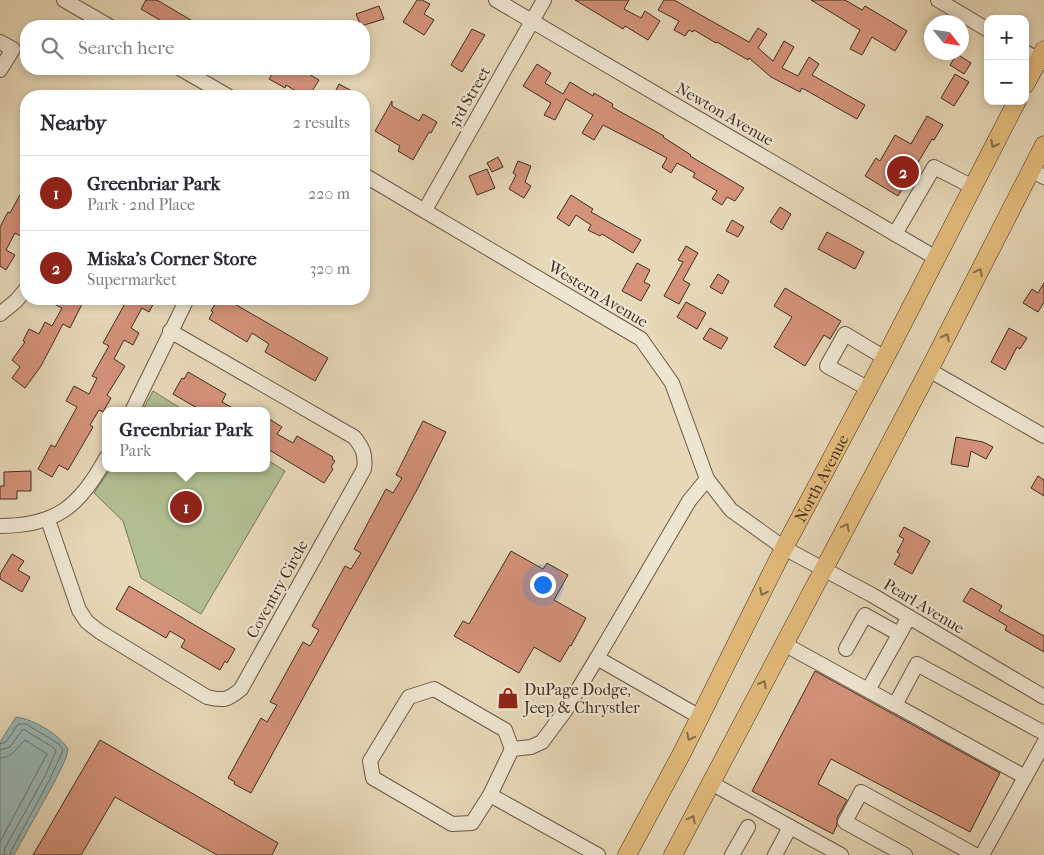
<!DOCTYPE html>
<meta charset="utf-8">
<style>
:root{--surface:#fff;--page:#f2f2f3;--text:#2b2b33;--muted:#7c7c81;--line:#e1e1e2;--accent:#8f2418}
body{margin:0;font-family:"IM FELL French Canon",serif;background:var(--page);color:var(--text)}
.controls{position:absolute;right:15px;top:15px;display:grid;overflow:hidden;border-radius:10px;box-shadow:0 2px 8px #0003}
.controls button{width:45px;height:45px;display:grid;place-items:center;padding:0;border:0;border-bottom:1px solid var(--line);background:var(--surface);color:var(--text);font:25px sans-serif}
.compass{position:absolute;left:924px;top:15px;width:45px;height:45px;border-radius:50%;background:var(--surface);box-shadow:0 2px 8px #0003;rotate:120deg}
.you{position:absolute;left:542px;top:584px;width:18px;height:18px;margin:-12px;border:4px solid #fff;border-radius:50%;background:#1a73e8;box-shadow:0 0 0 8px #1a73e833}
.badge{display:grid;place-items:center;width:32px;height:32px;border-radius:50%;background:var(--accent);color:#fff;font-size:16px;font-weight:700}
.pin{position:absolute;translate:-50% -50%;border:2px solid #fff;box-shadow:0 1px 5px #0006}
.popup{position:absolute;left:102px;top:407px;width:168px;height:65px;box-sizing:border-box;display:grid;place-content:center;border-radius:10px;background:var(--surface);filter:drop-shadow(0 1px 4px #0005);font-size:16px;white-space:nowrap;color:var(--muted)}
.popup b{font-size:19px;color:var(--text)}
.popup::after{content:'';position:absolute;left:50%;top:100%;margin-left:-10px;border:10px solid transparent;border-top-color:var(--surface)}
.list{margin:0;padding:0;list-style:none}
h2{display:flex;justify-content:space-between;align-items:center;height:65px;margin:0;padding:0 20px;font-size:21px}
h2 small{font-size:16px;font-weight:400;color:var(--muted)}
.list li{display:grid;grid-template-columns:32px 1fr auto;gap:15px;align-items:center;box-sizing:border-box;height:75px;padding:0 20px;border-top:1px solid var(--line)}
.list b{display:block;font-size:19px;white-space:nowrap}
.list p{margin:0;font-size:16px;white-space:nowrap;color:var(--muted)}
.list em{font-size:16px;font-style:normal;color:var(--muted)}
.icon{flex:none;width:28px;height:28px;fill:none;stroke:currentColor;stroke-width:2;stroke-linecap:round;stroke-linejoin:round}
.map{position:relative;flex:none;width:1044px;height:855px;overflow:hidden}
.search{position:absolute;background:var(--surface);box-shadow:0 2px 8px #0003;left:20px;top:20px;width:350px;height:55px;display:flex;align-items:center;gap:12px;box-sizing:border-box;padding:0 18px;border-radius:20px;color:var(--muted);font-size:19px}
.panel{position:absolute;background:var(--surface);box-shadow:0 2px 8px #0003;left:20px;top:90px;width:350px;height:215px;border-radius:20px}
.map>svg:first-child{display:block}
</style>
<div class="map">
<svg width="1044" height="855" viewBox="0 0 1044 855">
<rect width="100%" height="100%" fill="#e7d8b8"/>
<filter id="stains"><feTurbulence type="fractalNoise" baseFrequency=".004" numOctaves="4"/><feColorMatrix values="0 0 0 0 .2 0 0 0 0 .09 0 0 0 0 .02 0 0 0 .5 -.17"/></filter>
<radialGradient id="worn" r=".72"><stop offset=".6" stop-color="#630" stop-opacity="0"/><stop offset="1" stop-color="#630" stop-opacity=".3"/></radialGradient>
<g fill="#b2bf92" stroke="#787659">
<path d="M 153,391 L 185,411 L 142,411 Z"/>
<path d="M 266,459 L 285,471 L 201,614 L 141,578 L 123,521 L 94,493 L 111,468 L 266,468 Z"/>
</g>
<path fill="#98b8b6" stroke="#74817a" d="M 16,717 C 33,719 59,734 68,749 L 66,758 L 55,781 L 14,855 L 0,855 L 0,742 Z"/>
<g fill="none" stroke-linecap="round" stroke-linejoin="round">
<g stroke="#6c736b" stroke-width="1">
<path d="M 0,744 L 6,742 L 18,724 L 26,724 L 59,744 L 63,750 L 50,779 L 11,851 L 10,855"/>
<path d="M 0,750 L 10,747 L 23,729 L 54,748 L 56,751 L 45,776 L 5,848 L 4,855"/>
<path d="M 0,758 C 14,757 16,748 25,740 L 47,754 L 0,842"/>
</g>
</g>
<g fill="#d4927a" stroke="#3f2e20">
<path d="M 146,0 L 157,0 L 201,26 L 170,26 L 141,9 Z"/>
<path d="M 417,0 L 422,0 L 430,4 L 424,14 L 434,20 L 424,35 L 403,22 Z"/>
<path d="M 575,0 L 629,0 L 624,9 L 641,18 L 645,11 L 660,21 L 648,40 L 625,26 L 623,29 Z"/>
<path d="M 664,0 L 674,0 L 749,42 L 758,28 L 767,34 L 758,48 L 773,61 L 784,41 L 794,47 L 782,68 L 798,76 L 809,57 L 819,64 L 812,75 L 865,105 L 857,119 L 802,88 L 800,92 L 771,77 L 749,58 L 748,60 L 717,42 L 716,43 L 694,30 L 693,32 L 689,30 L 685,36 L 674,30 L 679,21 L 658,10 Z"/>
<path d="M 811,0 L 845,0 L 862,10 L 865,6 L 907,31 L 895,51 L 872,37 L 862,55 L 850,49 L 860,30 Z"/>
<path d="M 379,6 L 384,19 L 361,26 L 356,14 Z"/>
<path d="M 472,29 L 485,35 L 462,72 L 451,65 Z"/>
<path d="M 957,54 L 971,63 L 964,74 L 950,65 Z"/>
<path d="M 537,64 L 551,73 L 545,83 L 563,94 L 570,82 L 593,96 L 594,93 L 613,104 L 612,107 L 664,136 L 663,137 L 691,155 L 690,156 L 744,188 L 735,201 L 727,197 L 722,205 L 712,199 L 717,191 L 693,177 L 695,173 L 677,163 L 671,173 L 662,167 L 667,158 L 603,125 L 594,140 L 582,133 L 593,115 L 566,99 L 555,120 L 544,115 L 551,103 L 523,86 Z"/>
<path d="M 275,69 L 300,69 L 319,80 L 309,96 L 304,96 L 286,85 L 285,88 L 269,79 Z"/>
<path d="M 955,74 L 969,82 L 954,106 L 941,98 Z"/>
<path d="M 339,84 L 361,96 L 333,96 Z"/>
<path d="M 392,101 L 392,106 L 419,121 L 423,114 L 437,122 L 431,133 L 429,132 L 413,160 L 398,151 L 400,146 L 375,131 Z"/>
<path d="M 927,116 L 943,125 L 934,140 L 932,139 L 898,196 L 865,176 L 876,158 L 880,161 L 895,135 L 911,144 Z"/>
<path d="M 498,157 L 503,167 L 492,172 L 487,163 Z"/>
<path d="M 518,161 L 531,166 L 525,182 L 531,186 L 524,198 L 509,189 L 516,175 L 513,173 Z"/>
<path d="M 487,169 L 495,188 L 477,195 L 469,176 Z"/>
<path d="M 26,184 L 26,239 L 15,233 L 6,250 L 15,255 L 6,270 L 0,266 L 0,227 L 8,212 L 10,213 Z"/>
<path d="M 571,195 L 593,209 L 591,212 L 641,240 L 633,253 L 602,234 L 600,236 L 588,230 L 591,225 L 576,215 L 569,226 L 557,218 Z"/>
<path d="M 780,207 L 791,214 L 782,230 L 770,222 Z"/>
<path d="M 732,220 L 744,227 L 738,237 L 726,231 Z"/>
<path d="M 827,232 L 864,252 L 855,269 L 818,249 Z"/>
<path d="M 686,246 L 698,253 L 683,280 L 690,284 L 679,304 L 664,296 L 683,262 L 678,260 Z"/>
<path d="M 637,263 L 650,270 L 644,282 L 650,285 L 641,301 L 622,291 Z"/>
<path d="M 718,274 L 729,281 L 722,294 L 710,287 Z"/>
<path d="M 1044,283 L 1044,302 L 1038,312 L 1023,303 L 1032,289 L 1038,293 Z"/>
<path d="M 785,288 L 841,321 L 830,339 L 824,335 L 805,366 L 774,347 L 792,317 L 774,306 Z"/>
<path d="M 44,299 L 72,299 L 82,304 L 70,328 L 63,324 L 41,366 L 25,388 L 12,378 L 20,367 L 12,360 L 25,342 L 23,341 L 29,329 L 39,334 L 45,322 L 52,326 L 62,308 Z"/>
<path d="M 125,299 L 156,299 L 149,312 L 142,308 L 131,328 L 139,333 L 133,345 L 124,340 L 114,359 L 125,366 L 107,395 L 111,398 L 103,412 L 99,410 L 90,425 L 93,427 L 68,470 L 59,465 L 52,477 L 38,469 L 51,445 L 55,447 L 77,407 L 66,401 L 74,386 L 89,394 L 97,378 L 92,376 L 109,346 L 103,343 L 127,300 Z"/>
<path d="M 218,299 L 226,299 L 328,358 L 315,381 L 265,352 L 269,344 L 252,333 L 247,342 L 209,319 L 213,312 L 211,311 Z"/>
<path d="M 686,302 L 706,313 L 697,329 L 677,317 Z"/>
<path d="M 710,328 L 728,338 L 721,349 L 703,339 Z"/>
<path d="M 1009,328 L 1027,338 L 1020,349 L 1017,347 L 1005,370 L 991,362 Z"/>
<path d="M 188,372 L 226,394 L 222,402 L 238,411 L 202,411 L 173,394 L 182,378 L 184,379 Z"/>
<path d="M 266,417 L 282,427 L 277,434 L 293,443 L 297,436 L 333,457 L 332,459 L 335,461 L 331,467 L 333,469 L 324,483 L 266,448 Z"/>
<path d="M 423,421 L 446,432 L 419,486 L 251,793 L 234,784 L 235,782 L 228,778 L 261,718 L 267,722 L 277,705 L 270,702 L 303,642 L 310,646 L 319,630 L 312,626 L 345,566 L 351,569 L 361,553 L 354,549 L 386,489 L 393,493 L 402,478 L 396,475 Z"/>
<path d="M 956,437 L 983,442 L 993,447 L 986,459 L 971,451 L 968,467 L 951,464 Z"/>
<path d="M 31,471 L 31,491 L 17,491 L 17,499 L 0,499 L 0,486 L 4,486 L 4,472 Z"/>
<path d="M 1038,476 L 1044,480 L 1044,496 L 1031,488 Z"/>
<path d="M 904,527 L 930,541 L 912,574 L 894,564 L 900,554 L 897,552 L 904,539 L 899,536 Z"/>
<path d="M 511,551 L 543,569 L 547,563 L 568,575 L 554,600 L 586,618 L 571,646 L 570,645 L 560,662 L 534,647 L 519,673 L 454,636 L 463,621 L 469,624 Z"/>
<path d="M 12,554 L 24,561 L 18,570 L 30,577 L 22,592 L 0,579 L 0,574 Z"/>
<path d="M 129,586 L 235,649 L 227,663 L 225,661 L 220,670 L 181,647 L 185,640 L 170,631 L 166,638 L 116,609 Z"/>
<path d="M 971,588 L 1002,606 L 999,611 L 1044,636 L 1044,652 L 1005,630 L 1007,626 L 963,601 Z"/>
<path d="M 815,671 L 1000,773 L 970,832 L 831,759 L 818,784 L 847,800 L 837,818 L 837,825 L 833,834 L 752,791 Z"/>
<path d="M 100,740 L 278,843 L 272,855 L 217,855 L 115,797 L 81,855 L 33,855 Z"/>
</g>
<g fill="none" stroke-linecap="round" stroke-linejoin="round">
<g stroke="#695846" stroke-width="16">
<g id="minor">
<path d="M 64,0 L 109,26"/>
<path d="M 496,0 L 936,258"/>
<path d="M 938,0 L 988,30"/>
<path d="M 0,42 L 13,49 L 0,70"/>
<path d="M 1025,52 L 1044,63"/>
<path d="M 181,69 L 228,96"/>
<path d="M 1031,170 L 1044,177"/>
<path d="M 364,175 L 641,339 L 672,383 L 707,479 L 731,510 L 784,548 L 872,595 L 1044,697"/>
<path d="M 425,210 L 544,0"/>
<path d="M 895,234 L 934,167 L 973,187"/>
<path d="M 0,314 L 16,301 L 26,289"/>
<path d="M 929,370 L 1044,436"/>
<path d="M 869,389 L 827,366 L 845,334 L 885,358"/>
<path d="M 132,411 L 187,299"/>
<path d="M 48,520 L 79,610 L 87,622 L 100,632 L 207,697 C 224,701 228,700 241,689 L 364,469 C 366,455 363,448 354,437 L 170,331"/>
<path d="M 0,526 C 56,526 80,506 106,458"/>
<path d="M 784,644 L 895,705"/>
<path d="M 846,649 L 865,615 L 899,634"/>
<path d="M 434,689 L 505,730 L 512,749 L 490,795 L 472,823 L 452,824 L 373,778 L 370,761 L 409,697 Z"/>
<path d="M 868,690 L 909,617"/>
<path d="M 700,717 L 597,658 L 689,501 L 707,479"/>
<path d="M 512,749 L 531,747 L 542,742 L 565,711 L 597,658"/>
<path d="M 1025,777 L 895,705 L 917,664 L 1044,733"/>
<path d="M 711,783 L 841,855"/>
<path d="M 490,795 L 598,855"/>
<path d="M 732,855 L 748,827"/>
<path d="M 775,855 L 790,827"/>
<path d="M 905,855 L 845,822 L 861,792 L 975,855"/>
<path d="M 982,855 L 1044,743"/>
</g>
</g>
<g stroke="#3f2e20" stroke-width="19">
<g id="major">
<path d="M 1025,85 L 1044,50"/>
<path id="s1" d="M 627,855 L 682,753 L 784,548 L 887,354 L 1017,101"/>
<path d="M 673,855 L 929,370 L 1044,145"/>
</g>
</g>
<use href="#minor" stroke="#efe6d1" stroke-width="14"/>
<use href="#major" stroke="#e4bc7c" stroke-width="18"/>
</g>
<defs><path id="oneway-chevron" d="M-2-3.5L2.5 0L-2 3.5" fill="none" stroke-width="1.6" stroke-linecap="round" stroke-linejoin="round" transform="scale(1.25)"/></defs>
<g stroke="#896e49">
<use href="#oneway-chevron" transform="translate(994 144) rotate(118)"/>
<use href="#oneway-chevron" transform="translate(979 272) rotate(-63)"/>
<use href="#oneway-chevron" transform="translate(946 337) rotate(-63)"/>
<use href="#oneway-chevron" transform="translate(846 527) rotate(-62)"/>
<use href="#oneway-chevron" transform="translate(763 592) rotate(116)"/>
<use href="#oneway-chevron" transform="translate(763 684) rotate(-62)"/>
<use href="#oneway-chevron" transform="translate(690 737) rotate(117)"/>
<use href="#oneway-chevron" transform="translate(692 819) rotate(-62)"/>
</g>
<defs>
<g id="shop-bare" transform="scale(1.725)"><path d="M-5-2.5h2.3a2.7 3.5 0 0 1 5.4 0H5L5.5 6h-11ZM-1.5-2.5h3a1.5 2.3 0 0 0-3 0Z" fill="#8f2418" stroke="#efe6d1" stroke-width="2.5" paint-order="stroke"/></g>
</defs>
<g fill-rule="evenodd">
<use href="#shop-bare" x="508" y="698"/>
</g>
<g text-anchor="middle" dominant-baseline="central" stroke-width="4.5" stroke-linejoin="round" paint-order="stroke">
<g font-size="16" fill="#3f2e20" stroke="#efe6d1">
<text transform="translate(469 97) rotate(-60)">3rd Street</text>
<text transform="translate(725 114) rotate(30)">Newton Avenue</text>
<text transform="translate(598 294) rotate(31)">Western Avenue</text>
<text stroke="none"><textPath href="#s1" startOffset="424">North Avenue</textPath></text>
<text transform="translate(277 589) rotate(-61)">Coventry Circle</text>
<text transform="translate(924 606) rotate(31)">Pearl Avenue</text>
</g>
<g font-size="16" fill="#3f2e20" stroke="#efe6d1" text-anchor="start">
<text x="524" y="689">DuPage Dodge,<tspan x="524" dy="18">Jeep &amp; Chrystler</tspan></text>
</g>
</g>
<rect width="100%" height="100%" filter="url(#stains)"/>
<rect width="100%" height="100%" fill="url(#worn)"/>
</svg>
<div class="controls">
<button>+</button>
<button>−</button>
</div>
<svg class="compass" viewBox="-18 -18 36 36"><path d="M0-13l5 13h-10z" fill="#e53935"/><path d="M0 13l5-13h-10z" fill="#7c7c81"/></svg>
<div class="you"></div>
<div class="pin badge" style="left:186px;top:507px">1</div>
<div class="popup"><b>Greenbriar Park</b>Park</div>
<div class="pin badge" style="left:903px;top:172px">2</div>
<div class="search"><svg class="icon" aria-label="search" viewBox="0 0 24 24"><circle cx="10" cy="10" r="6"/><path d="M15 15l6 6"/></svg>Search here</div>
<section class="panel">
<h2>Nearby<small>2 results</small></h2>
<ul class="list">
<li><span class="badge">1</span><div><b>Greenbriar Park</b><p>Park · 2nd Place</p></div><em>220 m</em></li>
<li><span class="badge">2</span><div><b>Miska's Corner Store</b><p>Supermarket</p></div><em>320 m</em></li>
</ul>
</section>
</div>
